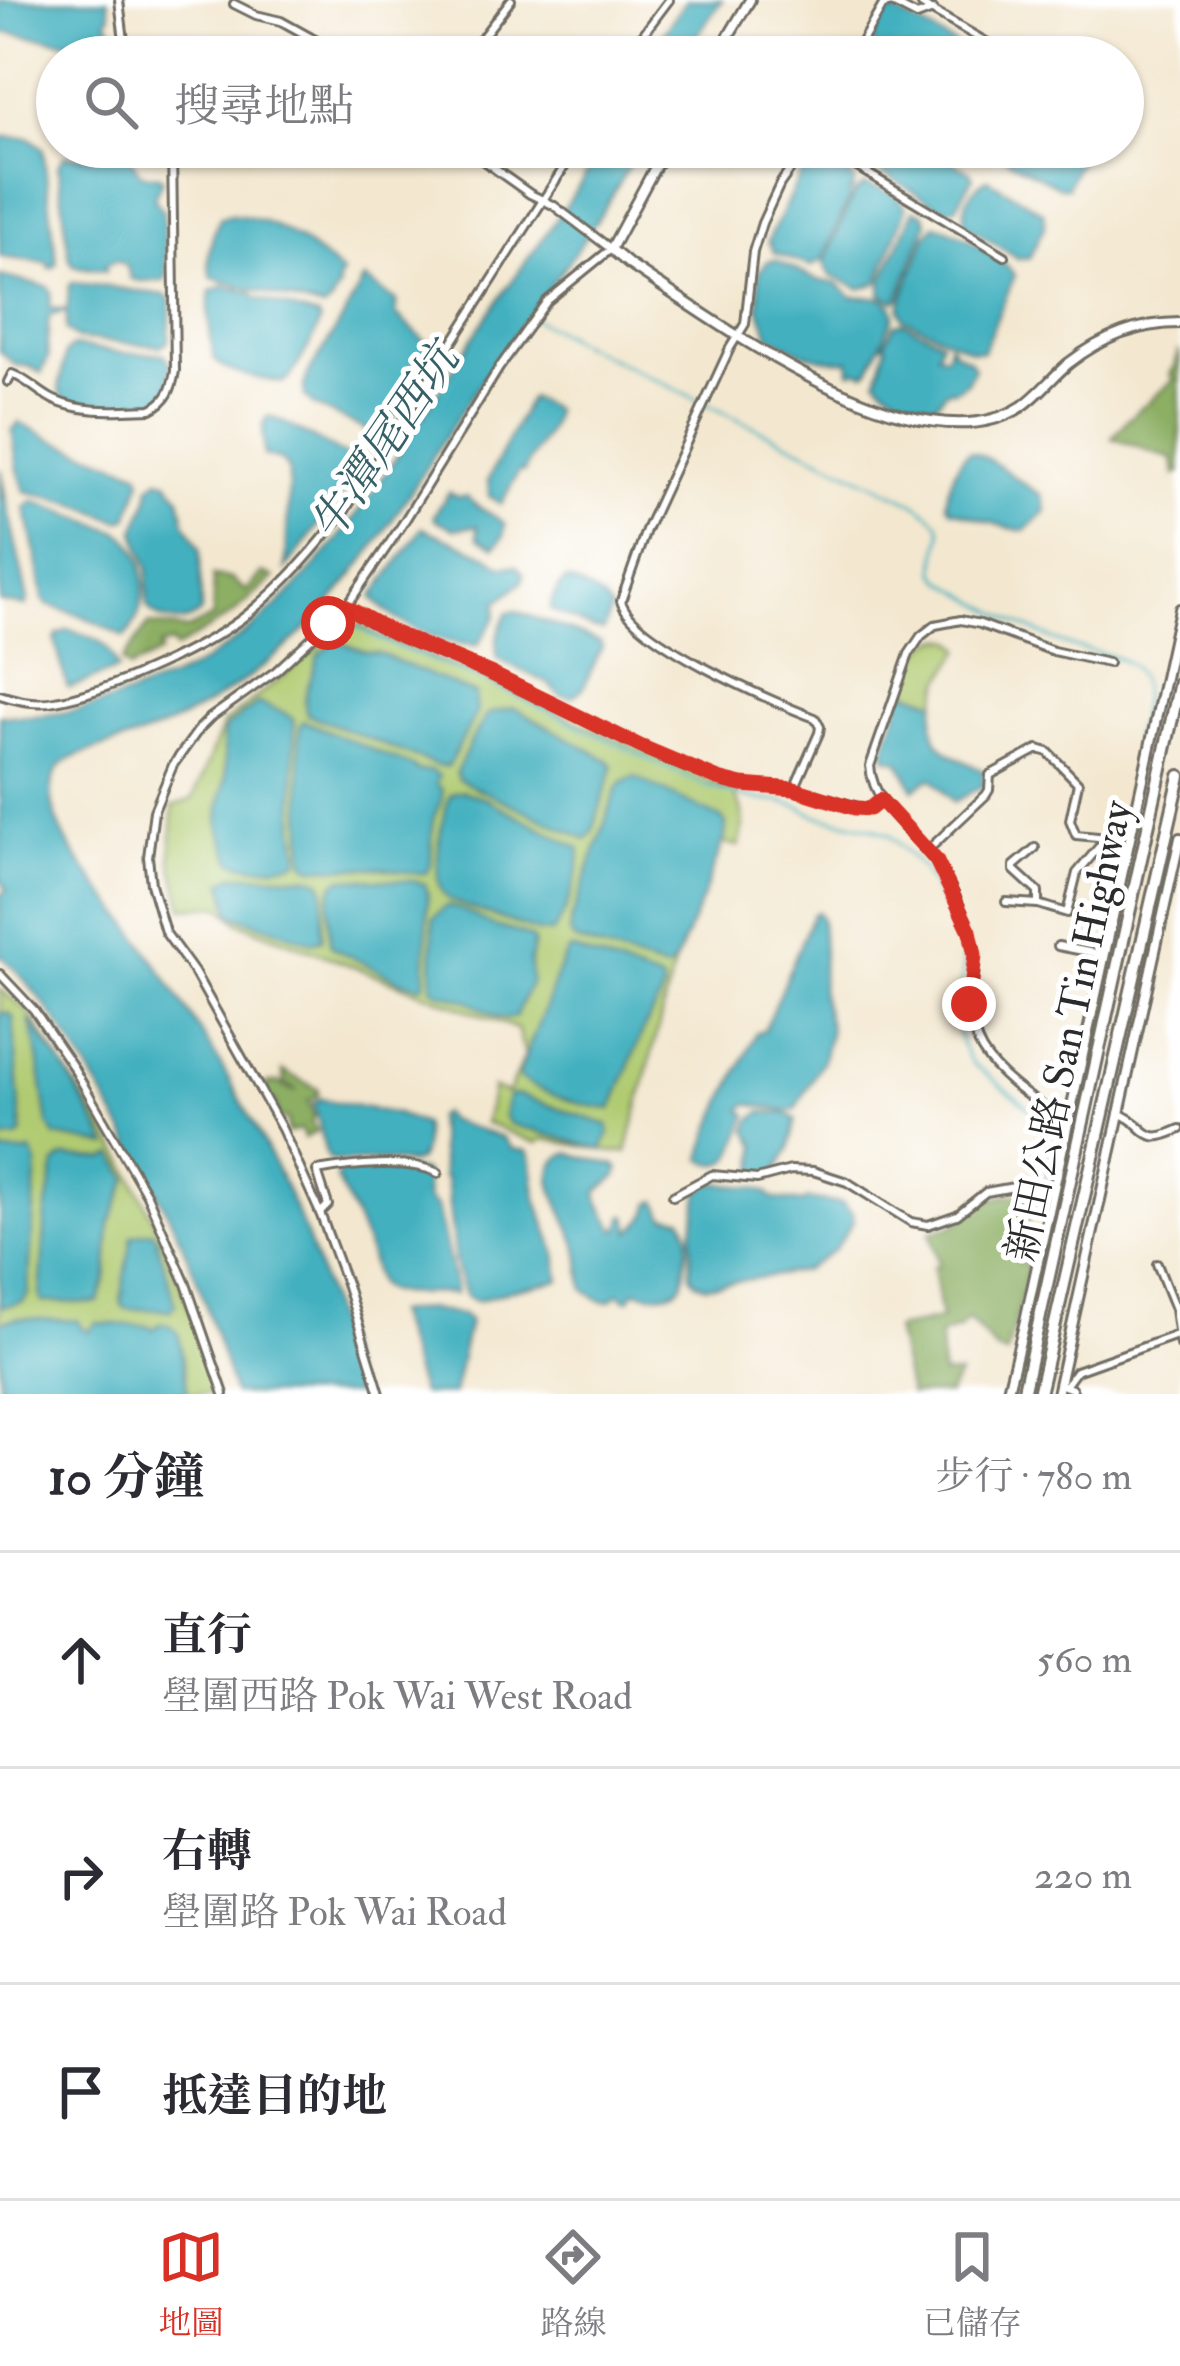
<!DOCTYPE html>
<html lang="zh-TW">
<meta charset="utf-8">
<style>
:root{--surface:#fff;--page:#f2f2f3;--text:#2b2b33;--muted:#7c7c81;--line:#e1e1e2;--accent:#d93025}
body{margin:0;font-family:"IM FELL Double Pica","Noto Serif TC",serif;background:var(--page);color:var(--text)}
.stop{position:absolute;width:36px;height:36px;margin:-27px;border:9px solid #d93025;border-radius:50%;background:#fff}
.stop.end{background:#d93025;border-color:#fff;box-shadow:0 3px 12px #0008}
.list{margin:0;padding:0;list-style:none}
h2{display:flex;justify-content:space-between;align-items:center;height:156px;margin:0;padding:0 48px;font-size:51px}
h2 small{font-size:39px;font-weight:400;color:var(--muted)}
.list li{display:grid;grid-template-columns:78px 1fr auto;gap:36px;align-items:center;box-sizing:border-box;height:216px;padding:0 48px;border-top:3px solid var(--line)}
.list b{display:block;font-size:45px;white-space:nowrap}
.list p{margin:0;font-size:39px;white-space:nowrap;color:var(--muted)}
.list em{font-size:39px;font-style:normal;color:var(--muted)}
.icon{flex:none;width:66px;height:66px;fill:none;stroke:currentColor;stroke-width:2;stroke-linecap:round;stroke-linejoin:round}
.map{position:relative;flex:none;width:1180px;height:1394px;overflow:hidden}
.search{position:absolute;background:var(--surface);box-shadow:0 3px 9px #0004;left:36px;right:36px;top:36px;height:132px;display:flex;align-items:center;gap:30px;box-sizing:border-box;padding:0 42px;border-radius:66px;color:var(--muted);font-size:45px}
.sheet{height:804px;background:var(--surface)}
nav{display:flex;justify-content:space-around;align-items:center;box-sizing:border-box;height:168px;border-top:3px solid var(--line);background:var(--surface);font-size:33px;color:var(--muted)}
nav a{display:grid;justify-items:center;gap:6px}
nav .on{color:var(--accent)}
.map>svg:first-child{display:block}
</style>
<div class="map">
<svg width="1180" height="1394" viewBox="0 0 1180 1394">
<rect width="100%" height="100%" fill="#fff"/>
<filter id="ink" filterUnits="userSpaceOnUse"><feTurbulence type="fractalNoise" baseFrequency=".00833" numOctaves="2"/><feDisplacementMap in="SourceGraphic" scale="24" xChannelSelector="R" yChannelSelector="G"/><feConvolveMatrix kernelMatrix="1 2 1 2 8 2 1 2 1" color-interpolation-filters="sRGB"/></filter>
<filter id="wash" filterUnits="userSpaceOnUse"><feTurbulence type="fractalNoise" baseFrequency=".004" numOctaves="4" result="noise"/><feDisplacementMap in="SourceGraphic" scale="48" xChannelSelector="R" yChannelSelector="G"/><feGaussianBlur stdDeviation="2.7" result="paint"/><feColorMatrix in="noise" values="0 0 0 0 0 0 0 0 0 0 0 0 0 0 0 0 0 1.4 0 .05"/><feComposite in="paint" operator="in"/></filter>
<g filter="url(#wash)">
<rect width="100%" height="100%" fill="#f3e7cf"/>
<g fill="#b0cb71" stroke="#6e7b4e" stroke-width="3">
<path d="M 353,620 L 379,636 L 486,679 L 733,792 C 746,813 746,824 739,846 L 723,843 L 674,965 L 627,1152 L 612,1152 L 543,1139 L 537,1143 L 485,1123 L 493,1088 L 508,1093 L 525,1054 L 517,1029 L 239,923 L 220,906 L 183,908 L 171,858 L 173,806 L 193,799 L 223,724 Z"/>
<path d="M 944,638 L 954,640 L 962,649 L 941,681 L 936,702 L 904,691 C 912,670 918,640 944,638 Z"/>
<path d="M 0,989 L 28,1011 L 123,1158 L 160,1233 L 194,1321 L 215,1394 L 0,1394 Z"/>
</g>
<g fill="#8caf63" stroke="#5c6d47" stroke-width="3">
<path d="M 1179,350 L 1180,473 L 1175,475 L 1173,459 L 1112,438 L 1128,419 L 1174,380 L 1170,374 L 1175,366 Z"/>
<path d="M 263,573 L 274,578 L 233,614 L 175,649 L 172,643 L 160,646 L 160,653 L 129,669 L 122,661 L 149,624 L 188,630 L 213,617 L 213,576 L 232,579 L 246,591 Z"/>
<path d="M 283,1071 L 318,1089 L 318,1096 L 308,1101 L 314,1117 L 311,1122 L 317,1131 L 304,1138 L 301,1130 L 288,1133 L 287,1119 L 279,1118 L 275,1103 L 266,1095 L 265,1084 L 278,1082 L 288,1089 L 297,1091 L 284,1082 Z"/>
<path d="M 1007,1195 L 1034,1196 L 1018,1262 L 1029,1265 L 1007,1354 L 998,1352 L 968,1319 L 959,1329 L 940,1335 L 942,1375 L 959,1375 L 948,1394 L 909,1394 L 895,1329 L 941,1319 L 933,1267 L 939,1265 L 930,1232 L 952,1226 L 988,1200 Z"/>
</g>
<g fill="#43b0bf" stroke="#376e75" stroke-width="3">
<path d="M 0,0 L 108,0 L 110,16 L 106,19 C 113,31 124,47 98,46 L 0,32 Z"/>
<path d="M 686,0 L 722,0 L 682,57 L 647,57 Z"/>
<path d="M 893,11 L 931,30 L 975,57 L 888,57 L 874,50 C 870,36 882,19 893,11 Z"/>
<path d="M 0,137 L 30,138 L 43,148 L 57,264 L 54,267 L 49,268 L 49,263 L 0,257 Z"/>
<path d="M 603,147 L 638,147 C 598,232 530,310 477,388 C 417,477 366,579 283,650 C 243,684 194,716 144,735 C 121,744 87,749 67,761 C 51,770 49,794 54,810 C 66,856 107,893 134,931 C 156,962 178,996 199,1029 C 236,1088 268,1149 297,1213 C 322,1271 338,1334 356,1394 L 234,1394 C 222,1359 212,1323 200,1288 C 176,1221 139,1158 104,1097 C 75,1047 43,994 0,955 L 0,895 L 7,891 L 0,878 L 0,715 C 47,720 100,708 143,689 C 159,682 178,677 193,668 C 323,596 395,455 474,336 C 516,272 565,213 603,147 Z"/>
<path d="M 829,147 L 930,147 L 970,172 L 973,177 L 956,207 L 945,210 L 867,164 Z"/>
<path d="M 1002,147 L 1085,147 L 1067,187 L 1060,187 L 1011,162 L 1004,156 Z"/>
<path d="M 64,156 L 129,156 L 141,174 L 159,176 L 162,180 L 154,198 L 163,211 L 167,270 L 167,277 L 162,281 L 139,281 L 130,278 L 127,266 L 116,260 L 105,265 L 106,271 L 73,266 L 69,258 L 58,165 Z"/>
<path d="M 814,159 C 829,162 862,171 852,191 L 849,191 L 849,198 L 822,260 L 811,266 L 774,253 L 768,241 L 804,168 Z"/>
<path d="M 988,179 L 1043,212 L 1045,225 L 1029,258 L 1017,258 L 965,224 C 960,208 972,185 988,179 Z"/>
<path d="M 865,185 C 879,189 898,192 906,208 L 880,278 L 877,283 L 861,289 L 831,276 L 824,264 L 854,194 Z"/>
<path d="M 914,210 L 923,213 L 927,223 L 899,298 L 895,301 L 881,294 L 882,282 Z"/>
<path d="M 227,215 C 273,215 308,245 342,273 L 338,281 L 339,287 L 330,304 L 323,309 L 212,278 C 204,257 212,237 220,218 Z"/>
<path d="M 935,225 C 958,230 1000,257 1015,275 L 983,351 L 971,350 L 903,318 L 900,308 L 902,300 L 926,236 Z"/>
<path d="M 776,260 L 817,280 L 837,284 L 852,297 C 868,297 894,293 894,315 L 869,370 L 865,373 L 855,370 L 853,372 L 850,371 L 849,360 C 823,363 790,349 769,335 L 759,307 L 759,271 L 768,261 Z"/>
<path d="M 0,276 L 48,287 L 51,292 L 50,308 L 67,310 L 69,288 L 72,282 L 165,295 L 171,299 L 169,341 L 160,346 L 77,339 L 66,330 L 67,314 L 63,312 L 49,316 L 47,347 L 49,356 L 41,373 L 28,366 L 15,365 L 0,351 Z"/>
<path d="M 364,279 L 396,301 L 396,314 L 437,352 L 381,437 L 315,406 L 305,397 L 304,386 L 308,374 L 342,320 Z"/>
<path d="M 224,286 L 252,293 L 256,298 L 318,317 L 320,323 C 313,340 300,362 289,379 L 284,383 C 267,379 221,375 214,357 C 214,356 211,339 211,338 C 208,322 208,307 211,291 Z"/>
<path d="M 903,322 L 941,341 L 937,353 L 946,355 L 949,344 L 955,352 L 970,360 L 974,368 L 967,382 L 955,390 L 948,389 L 935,405 C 914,401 890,395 877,379 L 887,345 L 884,344 L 895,324 Z"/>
<path d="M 73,346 L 121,353 L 164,354 L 170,363 C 169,374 171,393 161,400 C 150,408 95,407 81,405 C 76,404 68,400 63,398 L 59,389 L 66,352 Z"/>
<path d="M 531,398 L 554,410 C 552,434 533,450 524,472 L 519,471 L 501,504 L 489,496 L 488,480 L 528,400 Z"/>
<path d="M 267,417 L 272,417 L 285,423 L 363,465 L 286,569 L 289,471 L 281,460 L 264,455 L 263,424 Z"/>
<path d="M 19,422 L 53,440 L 139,472 L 142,479 L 128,518 L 120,521 L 74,503 L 25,491 L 18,470 L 13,436 L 12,431 Z"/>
<path d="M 969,451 C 997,459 1016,482 1042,495 L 1046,511 L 1025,531 L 1005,527 L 951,509 L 947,504 C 946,488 957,461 969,451 Z"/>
<path d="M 0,469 C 8,514 19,557 28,601 L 26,606 L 0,602 Z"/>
<path d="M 159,479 L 167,481 L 180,497 L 185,522 L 200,548 L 201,612 C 186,628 160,623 147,607 L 148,568 L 135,531 L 147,502 L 150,486 Z"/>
<path d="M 449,492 L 457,497 L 468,497 C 477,510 493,513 505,524 L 503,537 L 495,547 L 478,538 L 477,526 L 454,529 L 435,519 L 434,515 Z"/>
<path d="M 33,501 L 119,532 C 153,550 149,612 125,637 L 80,615 L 47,605 L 43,599 L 36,553 L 25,508 Z"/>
<path d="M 422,528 L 488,556 L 501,566 L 517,566 L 524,575 L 522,582 L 497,602 L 496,617 L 478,645 C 445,645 393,625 373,597 Z"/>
<path d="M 567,580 C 584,587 600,594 611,609 L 603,630 L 591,628 L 551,610 C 550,600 558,586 567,580 Z"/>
<path d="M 516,611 L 600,642 L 602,647 L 583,688 L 572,697 L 561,695 L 547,683 L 498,659 C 493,641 500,629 508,612 Z"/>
<path d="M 68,630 C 97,637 108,641 118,669 L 70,688 L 67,686 L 55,640 L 58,634 Z"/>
<path d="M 336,641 L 367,652 L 378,653 L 475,694 L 477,712 L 448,766 L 440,767 L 307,714 C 300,696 314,675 318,656 Z"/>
<path d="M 904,691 L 936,702 C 925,749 947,751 983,771 L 984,785 L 954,802 L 933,779 L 928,779 L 914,789 L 899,761 L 886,757 L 885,749 Z"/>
<path d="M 258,703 L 283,712 L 294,720 L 295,826 L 299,855 L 298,861 C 278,867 252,870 232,861 L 219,825 L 220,804 L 226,778 L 223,732 L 226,727 Z"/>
<path d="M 514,708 L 609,761 L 613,767 L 592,833 L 586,839 L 459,780 L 456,773 L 473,737 L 489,713 Z"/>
<path d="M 304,721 L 414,767 L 417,771 L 430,771 L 439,776 L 436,783 L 442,790 L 442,799 L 433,819 L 431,865 L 427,872 L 419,874 L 381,868 L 313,867 L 307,864 L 304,859 L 299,740 L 300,726 Z"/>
<path d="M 635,777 L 722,819 L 726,824 L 725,837 L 702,899 L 674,964 L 666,970 L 574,940 L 570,933 L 570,923 L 616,791 L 621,783 Z"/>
<path d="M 462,791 L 482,797 L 579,848 C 583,866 565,919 552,933 L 538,932 L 460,904 C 452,901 448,900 443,893 C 431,875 442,812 451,794 Z"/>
<path d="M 235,875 L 310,877 L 320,880 L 324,890 L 322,939 L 312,942 L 231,914 L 223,882 Z"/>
<path d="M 342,878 L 412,881 L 425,884 L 428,896 L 425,983 L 421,986 L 401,981 L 333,948 L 330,943 C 330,922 322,890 342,878 Z"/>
<path d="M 446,906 C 464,907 478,919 495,926 C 509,931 523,931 534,941 L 530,961 L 531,982 L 515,1017 L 506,1019 L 497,1017 L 469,1001 L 438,992 L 432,987 L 433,918 Z"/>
<path d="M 817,912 L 821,918 L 823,953 L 821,994 L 830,1029 L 823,1060 L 796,1109 L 786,1111 L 747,1104 L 742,1110 L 748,1115 C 737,1140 736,1178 702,1159 C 713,1115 738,1074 756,1033 L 764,1030 L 813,914 Z"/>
<path d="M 574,950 L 661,981 L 663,990 L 660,999 L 644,1028 L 612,1109 C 579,1106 548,1095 520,1079 L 519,1075 C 526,1051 536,1031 545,1008 C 552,988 557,969 568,951 Z"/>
<path d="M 0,1013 L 9,1013 L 13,1017 L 22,1133 L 17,1138 L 0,1139 Z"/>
<path d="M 29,1020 L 62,1064 L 109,1146 L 55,1136 L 48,1124 L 36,1045 Z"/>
<path d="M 518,1095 L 608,1125 L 609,1132 L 602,1150 L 510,1124 L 504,1116 L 508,1096 Z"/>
<path d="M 321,1099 L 397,1114 L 423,1124 C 424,1133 426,1155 416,1161 C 410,1166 394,1161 387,1161 C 366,1159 348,1165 328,1159 C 321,1140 321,1122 313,1104 Z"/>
<path d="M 761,1112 L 788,1114 L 796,1119 L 789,1150 L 773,1177 L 755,1174 L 757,1146 L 748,1130 L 750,1122 Z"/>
<path d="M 442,1113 L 447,1120 L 503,1138 L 512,1149 L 527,1151 L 531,1156 L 537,1201 L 556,1252 L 560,1280 L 511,1290 L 481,1300 L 475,1301 L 465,1295 L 455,1261 L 446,1179 L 443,1178 L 436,1117 Z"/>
<path d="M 28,1151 L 32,1152 L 37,1163 L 28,1294 L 23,1302 L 0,1307 L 0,1152 L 25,1153 Z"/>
<path d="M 569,1153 L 616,1165 L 619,1169 L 617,1176 L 597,1192 L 599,1202 L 615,1229 L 619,1230 L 624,1215 L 628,1216 L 631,1232 L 647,1215 L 651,1203 L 657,1201 L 665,1216 L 682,1218 C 690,1231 689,1241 686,1256 C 685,1264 685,1278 681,1285 C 672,1297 646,1294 634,1291 L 630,1299 L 626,1299 L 619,1293 L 610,1301 L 601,1301 L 584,1289 C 581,1275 581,1262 578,1249 C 573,1223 526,1167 569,1153 Z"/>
<path d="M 114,1155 L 128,1178 L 110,1224 L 107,1273 L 99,1301 L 94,1303 L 42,1302 L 40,1296 L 46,1212 L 55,1164 L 64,1157 L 105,1159 Z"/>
<path d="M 349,1170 L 422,1171 L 425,1174 L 427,1200 L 437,1208 L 455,1285 L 455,1294 C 434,1291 405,1297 387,1291 C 376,1287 375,1278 373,1268 C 366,1236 350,1207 336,1178 L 341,1171 Z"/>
<path d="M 719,1183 L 754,1188 L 768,1193 L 771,1198 L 802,1203 L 807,1199 C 820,1200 829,1204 842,1203 L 853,1214 L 853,1222 L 834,1250 L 803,1271 L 706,1286 L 695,1282 L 690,1275 L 692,1233 L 700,1191 L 708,1185 Z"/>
<path d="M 151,1231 L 158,1239 L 157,1245 C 161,1252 174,1295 175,1305 L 171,1310 L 130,1309 L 124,1308 L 121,1301 L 132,1236 Z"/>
<path d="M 424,1309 L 462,1315 L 469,1321 L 453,1394 L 421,1394 L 395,1313 Z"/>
<path d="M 17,1318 L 79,1321 L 81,1327 L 89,1331 L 96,1323 L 149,1326 L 153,1329 L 161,1323 C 171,1325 175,1327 179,1336 L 188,1394 L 1,1394 L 0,1322 Z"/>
</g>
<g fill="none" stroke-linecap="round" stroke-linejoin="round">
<g stroke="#43b0bf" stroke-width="3">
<path d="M 524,314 L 583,345 L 914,503 C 956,530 937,530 936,572 L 944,581 C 985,606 1025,630 1071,646 C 1086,651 1124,656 1133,667 C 1151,687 1139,718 1134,740"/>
<path d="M 323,606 L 374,637 L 482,680 L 705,786 L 749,798 L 782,802 L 801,807 L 814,815 L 873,828 L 890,835 L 923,869 L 954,924 L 963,948 L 964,965 L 957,1025 L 962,1046 L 972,1063 L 1041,1117 C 1056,1135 1048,1158 1045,1180"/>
</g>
</g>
</g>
<g filter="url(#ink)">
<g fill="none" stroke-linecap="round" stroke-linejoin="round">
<g stroke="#716d64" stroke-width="12">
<g id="minor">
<path d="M 119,0 L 126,57"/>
<path d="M 234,4 L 256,15 L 281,21 L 346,57"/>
<path d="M 922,5 L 1012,57"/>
<path d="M 467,57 L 511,0"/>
<path d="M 626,57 L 669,0"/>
<path d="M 853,57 L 883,5 L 892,3 L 917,16 L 933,10"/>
<path d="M 824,147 L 1005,256"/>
<path d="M 8,382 L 12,374 C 28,380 39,393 54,400 C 84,414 119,410 151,409 C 168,401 172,388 175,371 L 172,147"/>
<path d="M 345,606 C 388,636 441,652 488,673 C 567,708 642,754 725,781 C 748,789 774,784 798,790 C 822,796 845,806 870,809 L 881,800"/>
<path d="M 0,695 C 18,701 36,705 55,701 C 106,693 209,646 249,613 C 286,583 315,549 344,512 L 577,147"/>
<path d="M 794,789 L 819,733 L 820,727 L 815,718 C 775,703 632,641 621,601 L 646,530 L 730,348 L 745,324 L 753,252 L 762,223 L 780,184 L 806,147"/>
<path d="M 1035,848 L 1014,866 L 1014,870 L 1038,892 L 1038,904"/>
<path d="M 927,851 L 986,795 L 989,790 L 990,775 L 1038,749 L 1048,752 L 1078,783 L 1070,820 L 1076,835 L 1098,837 L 1126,852"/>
<path d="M 1006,902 L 1038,904 L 1067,913 L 1077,873 L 1104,841"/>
<path d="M 1058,946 L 1104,955"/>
<path d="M 0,974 L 34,1010 L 73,1067 L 147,1195 L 186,1284 L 224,1394"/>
<path d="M 1118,1113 C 1151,1126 1140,1148 1180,1129"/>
<path d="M 1067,1123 C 1039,1103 1000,1080 982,1050 C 957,1005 985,974 970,932 C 961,908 948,876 932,857 C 909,828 873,805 870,766 L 909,654 L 921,636 L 935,625 L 961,620 L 980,624 L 1053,651 L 1108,663"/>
<path d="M 673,1196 L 712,1175 L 757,1179 L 791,1170 L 813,1171 L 847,1182 L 911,1222 L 928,1225 L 957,1215 L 986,1192 L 1014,1187 L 1051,1191"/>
<path d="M 320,1213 L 328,1205 L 317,1171 C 350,1165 409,1158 438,1173"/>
<path d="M 1157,1264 L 1175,1309 L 1180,1345"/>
<path d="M 1062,1385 L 1072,1389 L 1074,1394"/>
<path d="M 1065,1386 L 1076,1371 L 1177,1335"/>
<path d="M 380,1394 L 347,1286 L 320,1213 L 282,1129 L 194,972 L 165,932 L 151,884 L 148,857 L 154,811 L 173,765 L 199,729 L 210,718 L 276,671 L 348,604 L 402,525 L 499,368 L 547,301 L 611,249 L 553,205 L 530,194 L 464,147"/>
</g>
</g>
<g stroke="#716d64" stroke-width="14">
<g id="tertiary">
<path d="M 716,57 L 750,0"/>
<path d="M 666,147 L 611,249 L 630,265 C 717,322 917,473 1021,407 C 1039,395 1052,377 1069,363 C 1101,338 1139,323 1180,323"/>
<path d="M 1057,1394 L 1180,838"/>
</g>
</g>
<g stroke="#716d64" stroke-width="14">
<path id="secondary" d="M 1007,1394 L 1025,1321 L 1180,609"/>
</g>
<g stroke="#716d64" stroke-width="16">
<g id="motorway">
<path d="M 1023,1394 L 1180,682"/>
<path d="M 1039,1394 L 1180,776"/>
</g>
</g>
<use href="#minor" stroke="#fff" stroke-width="6"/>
<use href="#tertiary" stroke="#fff" stroke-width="8"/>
<use href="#secondary" stroke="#fff" stroke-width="8"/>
<use href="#motorway" stroke="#fff" stroke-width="10"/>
</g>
</g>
<g fill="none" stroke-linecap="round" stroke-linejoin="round" filter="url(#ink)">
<path stroke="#d93025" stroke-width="15" d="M 328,623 L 345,606 L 392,632 L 492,674 L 642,747 L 718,779 L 742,785 L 794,789 L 855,808 L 870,809 L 881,800 L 936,860 L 970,931 L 975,955 L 969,1004"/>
</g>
<g text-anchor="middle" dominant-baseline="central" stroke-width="10" stroke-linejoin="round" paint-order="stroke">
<g font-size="42" fill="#2b2b2b" stroke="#fff">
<text transform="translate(1070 1031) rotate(-78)">新田公路 San Tin Highway</text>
</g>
<g font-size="45" font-style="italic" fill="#356066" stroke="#fff">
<text transform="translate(385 443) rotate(-56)">牛潭尾西坑</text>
</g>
</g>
</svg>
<div class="stop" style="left:328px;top:623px"></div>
<div class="stop end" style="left:969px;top:1004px"></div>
<div class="search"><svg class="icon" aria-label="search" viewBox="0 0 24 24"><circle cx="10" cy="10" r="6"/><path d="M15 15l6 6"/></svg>搜尋地點</div>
</div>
<section class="sheet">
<h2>10 分鐘<small>步行 · 780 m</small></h2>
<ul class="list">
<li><svg class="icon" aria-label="ahead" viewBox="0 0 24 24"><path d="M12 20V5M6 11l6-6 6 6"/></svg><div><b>直行</b><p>壆圍西路 Pok Wai West Road</p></div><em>560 m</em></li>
<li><svg class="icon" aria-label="right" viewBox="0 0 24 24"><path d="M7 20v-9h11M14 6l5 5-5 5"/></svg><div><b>右轉</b><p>壆圍路 Pok Wai Road</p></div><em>220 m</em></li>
<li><svg class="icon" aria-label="arrive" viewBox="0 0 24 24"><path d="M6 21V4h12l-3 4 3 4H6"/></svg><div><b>抵達目的地</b></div></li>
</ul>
</section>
<nav>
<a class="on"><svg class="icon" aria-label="map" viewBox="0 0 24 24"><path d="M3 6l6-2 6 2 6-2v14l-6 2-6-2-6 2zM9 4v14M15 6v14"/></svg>地圖</a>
<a><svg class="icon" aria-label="directions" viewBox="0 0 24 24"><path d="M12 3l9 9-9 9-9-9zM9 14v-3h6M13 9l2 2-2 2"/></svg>路線</a>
<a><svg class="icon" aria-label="saved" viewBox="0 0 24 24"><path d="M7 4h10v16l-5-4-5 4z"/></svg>已儲存</a>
</nav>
